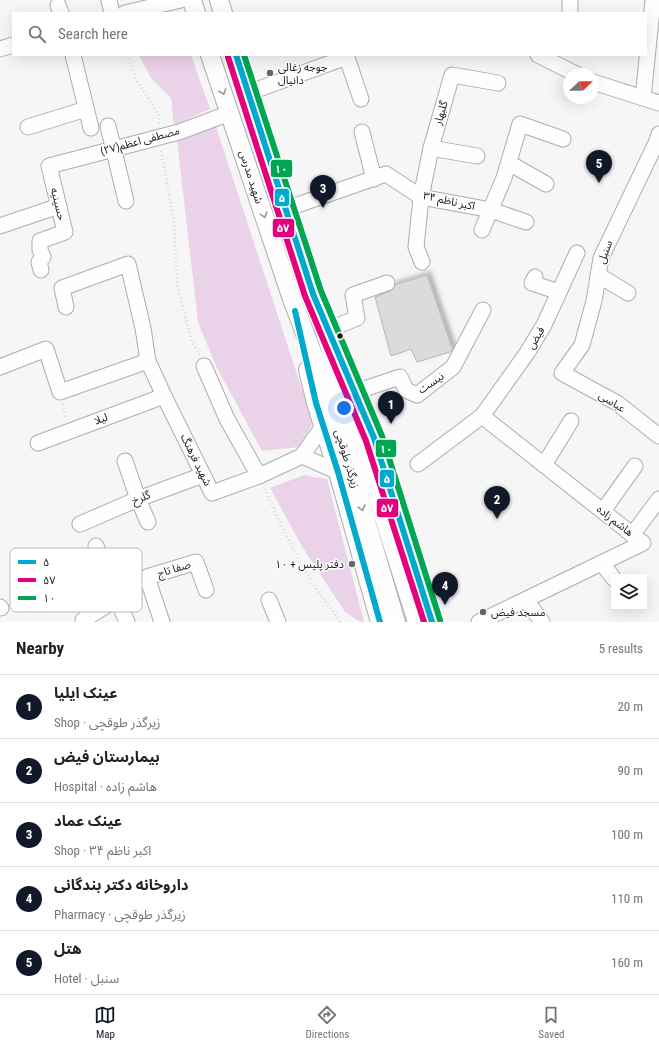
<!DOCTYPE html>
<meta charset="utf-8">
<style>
:root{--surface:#fff;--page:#f2f2f2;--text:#222;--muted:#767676;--line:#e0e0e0;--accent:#111827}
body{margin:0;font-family:"Roboto Condensed","Noto Sans Arabic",sans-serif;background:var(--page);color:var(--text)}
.controls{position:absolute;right:12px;bottom:12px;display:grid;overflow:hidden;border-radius:0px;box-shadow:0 4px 16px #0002}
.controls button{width:36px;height:36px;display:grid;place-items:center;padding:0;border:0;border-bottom:1px solid var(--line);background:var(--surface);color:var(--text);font:20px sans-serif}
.compass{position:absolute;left:563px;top:68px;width:36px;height:36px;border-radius:50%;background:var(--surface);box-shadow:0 4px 16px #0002;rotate:68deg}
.you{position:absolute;left:344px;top:408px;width:14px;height:14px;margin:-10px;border:3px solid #fff;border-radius:50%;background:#1a73e8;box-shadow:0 0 0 6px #1a73e833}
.badge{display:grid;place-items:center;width:26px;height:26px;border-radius:50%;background:var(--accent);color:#fff;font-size:13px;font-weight:700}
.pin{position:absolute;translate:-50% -33px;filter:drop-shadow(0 1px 2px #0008)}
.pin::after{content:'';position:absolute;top:21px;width:14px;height:12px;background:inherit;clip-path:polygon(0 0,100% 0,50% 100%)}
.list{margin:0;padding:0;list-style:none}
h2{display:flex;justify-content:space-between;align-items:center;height:52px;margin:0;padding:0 16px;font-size:17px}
h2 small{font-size:13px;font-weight:400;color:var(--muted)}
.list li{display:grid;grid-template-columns:26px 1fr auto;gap:12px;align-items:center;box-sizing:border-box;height:64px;padding:0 16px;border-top:1px solid var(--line)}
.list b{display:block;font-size:15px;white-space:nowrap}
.list p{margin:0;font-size:13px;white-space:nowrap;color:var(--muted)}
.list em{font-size:13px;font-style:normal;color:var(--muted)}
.icon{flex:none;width:22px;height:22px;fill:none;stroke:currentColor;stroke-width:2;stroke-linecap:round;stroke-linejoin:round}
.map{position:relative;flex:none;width:659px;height:622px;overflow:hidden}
.search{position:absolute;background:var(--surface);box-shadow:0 4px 16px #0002;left:12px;right:12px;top:12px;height:44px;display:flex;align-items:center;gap:10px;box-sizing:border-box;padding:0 14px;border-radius:0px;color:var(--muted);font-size:15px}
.sheet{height:372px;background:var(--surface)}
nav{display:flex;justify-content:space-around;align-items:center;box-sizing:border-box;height:56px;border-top:1px solid var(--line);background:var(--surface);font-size:11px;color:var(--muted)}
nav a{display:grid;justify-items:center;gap:2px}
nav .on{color:var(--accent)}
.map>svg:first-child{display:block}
</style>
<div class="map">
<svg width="659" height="622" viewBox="0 0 659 622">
<defs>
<filter id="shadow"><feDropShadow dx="3.5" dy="-3.5" stdDeviation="2" flood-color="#0004"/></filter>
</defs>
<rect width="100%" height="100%" fill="#f6f6f6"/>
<g fill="#ead2e8">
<path d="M 139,55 L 191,55 L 210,109 L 174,125 L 171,98 L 151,78 Z"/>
<path d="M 216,127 L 313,423 L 299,447 L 262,451 L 215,364 L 198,322 L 177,140 Z"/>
<path d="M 304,475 L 327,479 L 364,622 L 360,622 L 345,612 L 303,548 L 270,488 Z"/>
</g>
<path fill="#dcdbdc" stroke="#b7b7b7" filter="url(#shadow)" d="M 427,275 L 453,351 L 417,362 L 411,349 L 391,356 L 375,297 L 390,291 L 394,285 Z"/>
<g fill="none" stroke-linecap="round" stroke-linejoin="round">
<g stroke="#aeadae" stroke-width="17">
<g id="minor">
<path d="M 109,0 L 112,13"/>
<path d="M 58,5 L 61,13"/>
<path d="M 125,13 L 181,0"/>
<path d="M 570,13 L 570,0"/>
<path d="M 0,49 L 13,45"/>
<path d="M 73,55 L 91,128"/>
<path d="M 346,55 L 361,99"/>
<path d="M 538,55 L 576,74"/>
<path d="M 593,82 L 659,103"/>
<path d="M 248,93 L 347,57"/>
<path d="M 643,98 L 653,0"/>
<path d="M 108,126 L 126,201"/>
<path d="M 28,127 L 86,109"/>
<path d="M 362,132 L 374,179"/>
<path d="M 659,134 L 657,141 L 601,258 L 594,301 L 582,345 L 562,373 L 617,403 L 659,436"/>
<path d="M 431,148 L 477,156"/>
<path d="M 509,163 L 546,184"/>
<path d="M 286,209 L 386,174 L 421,197 L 491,210 L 526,222"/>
<path d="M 0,226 L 59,206"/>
<path d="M 482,230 L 504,178 L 520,124 L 563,139"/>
<path d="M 422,262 L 416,247 L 421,197 L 431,148 L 452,75 L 498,83"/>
<path d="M 41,270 L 39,262 L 43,257 L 40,250 L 40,241 L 65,232 L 49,166 L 179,132 L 230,113"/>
<path d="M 598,275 L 628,293"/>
<path d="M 535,277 L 532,283 L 559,292"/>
<path d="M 66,307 L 62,288 L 128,264 L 143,328 L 148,361 L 164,396 L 212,493 L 259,476 L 302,456 L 323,426"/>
<path d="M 328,330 L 357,318 L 353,295 L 387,283"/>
<path d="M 204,366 L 227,419 L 259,476"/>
<path d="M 0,367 L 46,349 L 60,392 L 148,361"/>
<path d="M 355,392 L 400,377 L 406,390 L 417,395 L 453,367 L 483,310"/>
<path d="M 38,443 L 164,396"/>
<path d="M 302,456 L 338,472"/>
<path d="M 125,461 L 138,499 L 148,522"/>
<path d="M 418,464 L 482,416 L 527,353 L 544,325 L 577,253"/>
<path d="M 544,465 L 571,421"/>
<path d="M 603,511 L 635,466"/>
<path d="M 80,524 L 138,499 L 203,475"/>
<path d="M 632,535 L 659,499"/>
<path d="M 96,546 L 117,599 L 127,622"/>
<path d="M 602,563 L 614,579"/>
<path d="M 68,585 L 90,575 L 88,567 L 101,560"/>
<path d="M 269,600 L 278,622"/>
<path d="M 526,600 L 542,622"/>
<path d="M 0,607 L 1,608"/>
<path d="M 83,620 L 117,599"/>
<path d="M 162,622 L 147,577 L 196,562 L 206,590"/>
<path d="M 479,622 L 643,543 L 482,416"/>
</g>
</g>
<g stroke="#aeadae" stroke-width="20">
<g id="major">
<path d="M 192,0 L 196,13"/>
<path d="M 219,0 L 223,13"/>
<path d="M 210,55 L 292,299 L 329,397 L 396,622"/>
<path d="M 236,55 L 313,294 L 417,622"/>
<path d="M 308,370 L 316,403 L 338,472 L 380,622"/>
<path d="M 357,398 L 374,438 L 432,622"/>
</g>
</g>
<g stroke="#d7d6d7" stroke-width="2.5" stroke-dasharray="1 3" stroke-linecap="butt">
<path d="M 127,55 L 137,81 L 160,117 L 159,124"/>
<path d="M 161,151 L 174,222 L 177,283 L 191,338 L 199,355"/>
<path d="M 63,404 L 66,419"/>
<path d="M 265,489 C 280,523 296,558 317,590 C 324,601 333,610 340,622"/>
</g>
<use href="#minor" stroke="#fefefe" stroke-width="15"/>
<use href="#major" stroke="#fefefe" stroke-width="18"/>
<g stroke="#fff" stroke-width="9">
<g id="bus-1">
<path d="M 236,55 L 313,294 L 374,438 L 432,622"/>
<path d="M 295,311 L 316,403 L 338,472 L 380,622"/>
</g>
</g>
<g stroke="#fff" stroke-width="9">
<path id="bus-2" d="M 228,57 L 305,296 L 366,441 L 424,622"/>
</g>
<g stroke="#fff" stroke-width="9">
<path id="bus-3" d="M 244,55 L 321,291 L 382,436 L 440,620"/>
</g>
<use href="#bus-1" stroke="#00a9ce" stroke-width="6"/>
<use href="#bus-2" stroke="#e5007d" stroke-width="6"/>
<use href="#bus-3" stroke="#00a651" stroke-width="6"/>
</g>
<defs><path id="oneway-chevron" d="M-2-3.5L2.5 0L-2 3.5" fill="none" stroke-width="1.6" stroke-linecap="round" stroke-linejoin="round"/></defs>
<g stroke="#989798">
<use href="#oneway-chevron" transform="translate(223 92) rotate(71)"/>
<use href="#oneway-chevron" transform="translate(264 215) rotate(72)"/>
<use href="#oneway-chevron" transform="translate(362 508) rotate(73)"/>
</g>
<g fill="#686768" stroke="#fff" stroke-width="1.5">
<circle cx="270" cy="73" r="4"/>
<circle cx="352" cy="564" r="4"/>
<circle cx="483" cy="612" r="4"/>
</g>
<circle fill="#1b1a1b" stroke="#fff" stroke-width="1.5" cx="340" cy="336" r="3.5"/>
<g text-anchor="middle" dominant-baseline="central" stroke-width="3" stroke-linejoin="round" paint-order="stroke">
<g font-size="11" fill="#1b1a1b" stroke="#fff" text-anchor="start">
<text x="278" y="67">جوجه زغالی<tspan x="278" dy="13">دانیال</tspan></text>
<text x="344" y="564" text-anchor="end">دفتر پلیس + ۱۰</text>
<text x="491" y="612">مسجد فیض</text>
</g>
<g font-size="11" fill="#1b1a1b" stroke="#fff">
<text transform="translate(441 113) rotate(-74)">گلبهار</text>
<text transform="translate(140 141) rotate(-15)">مصطفی اعظم(۲۷)</text>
<text transform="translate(251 177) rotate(72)">شهید مدرس</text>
<text transform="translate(449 201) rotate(12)">۳۴ اکبر ناظم</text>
<text transform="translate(58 204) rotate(76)">حسینیه</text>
<text transform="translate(605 252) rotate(-70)">سنبل</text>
<text transform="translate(536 338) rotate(-60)">فیض</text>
<text transform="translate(431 383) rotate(-35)">نیست</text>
<text transform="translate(612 402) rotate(32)">عباسی</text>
<text transform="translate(101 419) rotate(-20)">لیلا</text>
<text transform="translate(347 459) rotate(73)">زیرگذر طوقچی</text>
<text transform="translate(196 460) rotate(64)">شهید فرهنگ</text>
<text transform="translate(141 498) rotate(-22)">گلرخ</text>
<text transform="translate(615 521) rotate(38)">هاشم زاده</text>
<text transform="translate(174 569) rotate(-17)">صفا تاج</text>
</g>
</g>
<rect x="10" y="548" width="132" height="64" rx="6" fill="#fff" stroke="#bbbabb" stroke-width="1"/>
<rect x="18" y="560" width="18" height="4" fill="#00a9ce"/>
<rect x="18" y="578" width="18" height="4" fill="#e5007d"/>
<rect x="18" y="596" width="18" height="4" fill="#00a651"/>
<g font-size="11" fill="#1b1a1b">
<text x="43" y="566">۵</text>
<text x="43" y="584">۵۷</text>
<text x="43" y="602">۱۰</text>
</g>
<g stroke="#fff" stroke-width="1.5">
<rect x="270" y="159" width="23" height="19" rx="4" fill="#00a651"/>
<rect x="274" y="188" width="16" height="19" rx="4" fill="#00a9ce"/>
<rect x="272" y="218" width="23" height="20" rx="4" fill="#e5007d"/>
<rect x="375" y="439" width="22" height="19" rx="4" fill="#00a651"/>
<rect x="379" y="469" width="16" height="19" rx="4" fill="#00a9ce"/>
<rect x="376" y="498" width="23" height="20" rx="4" fill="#e5007d"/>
</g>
<g font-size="11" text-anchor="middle" font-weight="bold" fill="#fff">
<text x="281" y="173">۱۰</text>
<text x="282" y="202">۵</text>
<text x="283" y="232">۵۷</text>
<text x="386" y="453">۱۰</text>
<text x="387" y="483">۵</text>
<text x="387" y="512">۵۷</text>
</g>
</svg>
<div class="controls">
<button><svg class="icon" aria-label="layers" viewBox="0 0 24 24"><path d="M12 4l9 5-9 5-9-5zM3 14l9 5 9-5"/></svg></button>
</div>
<svg class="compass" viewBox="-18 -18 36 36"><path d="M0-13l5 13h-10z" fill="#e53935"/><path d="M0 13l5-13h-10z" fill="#767676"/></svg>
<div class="you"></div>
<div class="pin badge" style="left:391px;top:424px">1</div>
<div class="pin badge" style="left:497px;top:519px">2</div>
<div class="pin badge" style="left:323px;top:208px">3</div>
<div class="pin badge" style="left:445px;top:605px">4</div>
<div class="pin badge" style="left:599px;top:183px">5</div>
<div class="search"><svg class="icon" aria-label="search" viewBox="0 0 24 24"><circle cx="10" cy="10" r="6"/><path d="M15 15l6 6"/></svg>Search here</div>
</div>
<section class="sheet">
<h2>Nearby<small>5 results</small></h2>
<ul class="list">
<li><span class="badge">1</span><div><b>عینک ایلیا</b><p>Shop · زیرگذر طوقچی</p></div><em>20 m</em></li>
<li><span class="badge">2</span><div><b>بیمارستان فیض</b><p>Hospital · هاشم زاده</p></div><em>90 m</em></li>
<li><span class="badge">3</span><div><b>عینک عماد</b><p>Shop · ۳۴ اکبر ناظم</p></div><em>100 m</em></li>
<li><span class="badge">4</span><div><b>داروخانه دکتر بندگانی</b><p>Pharmacy · زیرگذر طوقچی</p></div><em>110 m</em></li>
<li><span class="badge">5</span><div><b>هتل</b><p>Hotel · سنبل</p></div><em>160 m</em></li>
</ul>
</section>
<nav>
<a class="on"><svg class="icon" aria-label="map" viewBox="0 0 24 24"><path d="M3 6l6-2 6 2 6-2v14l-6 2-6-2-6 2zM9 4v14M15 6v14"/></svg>Map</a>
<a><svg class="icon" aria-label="directions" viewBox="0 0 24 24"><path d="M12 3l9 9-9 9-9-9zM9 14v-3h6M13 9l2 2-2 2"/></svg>Directions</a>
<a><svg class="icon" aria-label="saved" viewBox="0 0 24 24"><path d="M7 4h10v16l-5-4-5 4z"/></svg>Saved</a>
</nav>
